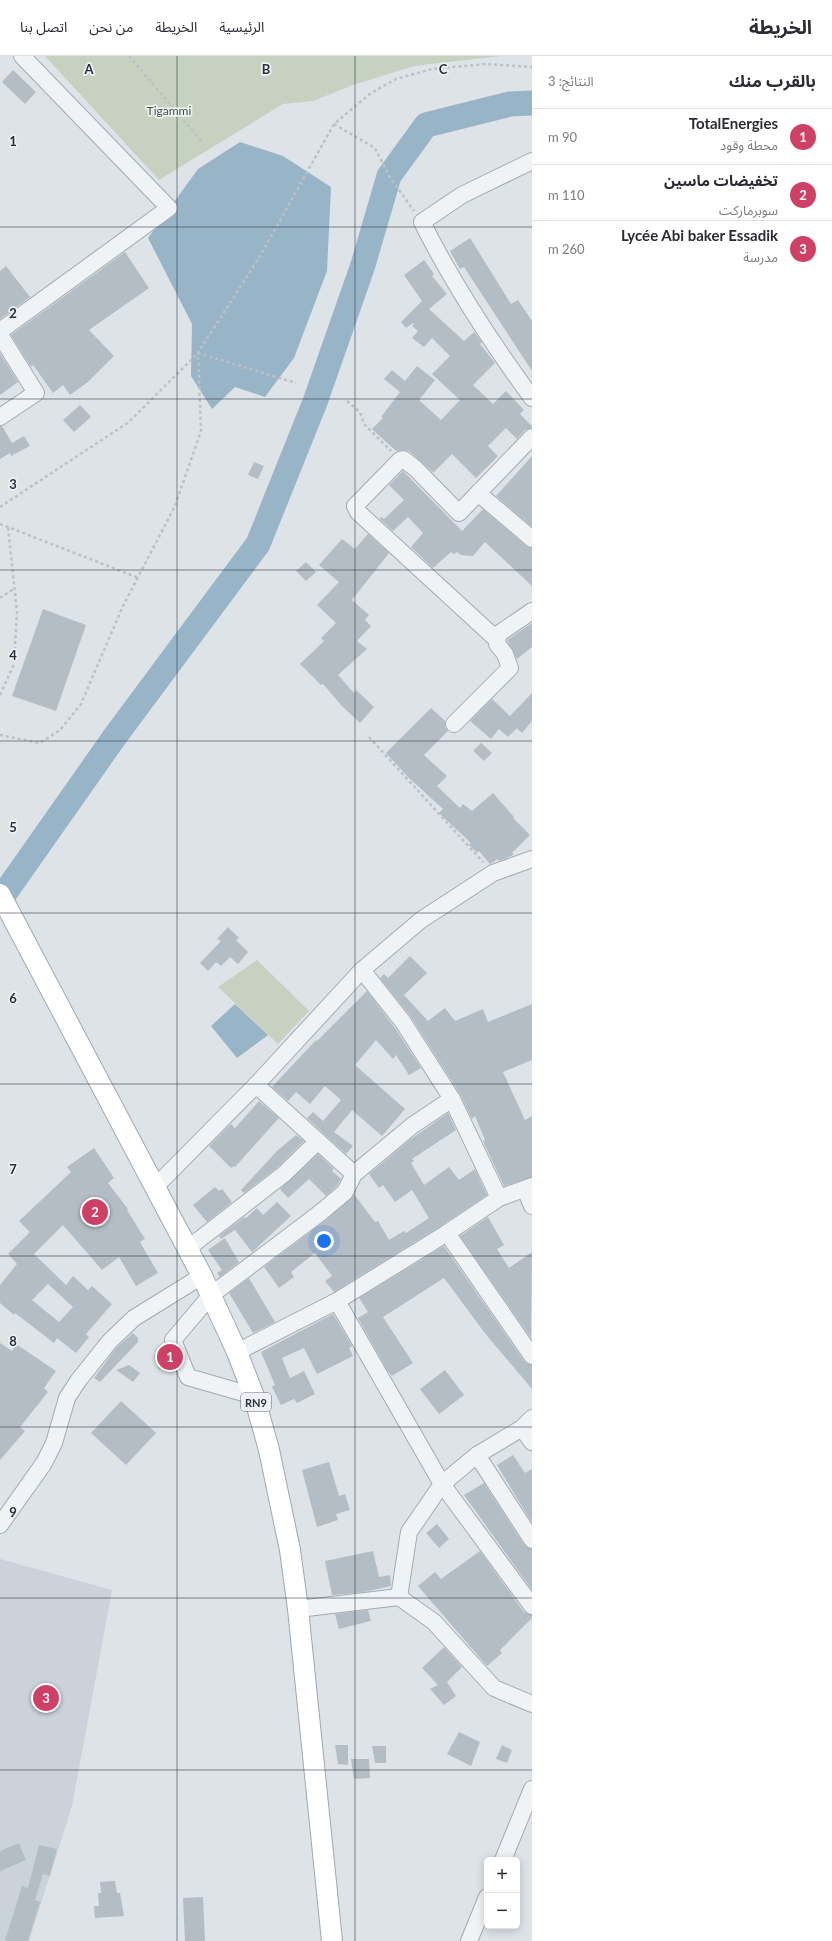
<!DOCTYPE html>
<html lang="ar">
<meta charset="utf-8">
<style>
:root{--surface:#fff;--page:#f7f7f7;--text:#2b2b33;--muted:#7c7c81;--line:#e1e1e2;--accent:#cf4066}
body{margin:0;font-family:Lato,"Noto Sans Arabic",sans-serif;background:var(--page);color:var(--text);direction:rtl}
.controls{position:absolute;right:12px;bottom:12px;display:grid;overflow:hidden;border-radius:6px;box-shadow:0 2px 10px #0003}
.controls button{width:36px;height:36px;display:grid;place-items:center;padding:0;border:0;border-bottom:1px solid var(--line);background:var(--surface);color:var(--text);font:20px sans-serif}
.you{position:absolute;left:324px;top:1185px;width:14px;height:14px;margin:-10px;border:3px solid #fff;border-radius:50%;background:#1a73e8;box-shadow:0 0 0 6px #1a73e833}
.badge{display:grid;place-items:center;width:26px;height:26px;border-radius:50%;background:var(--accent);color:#fff;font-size:13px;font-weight:700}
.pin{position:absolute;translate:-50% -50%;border:2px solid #fff;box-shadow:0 1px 4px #0006}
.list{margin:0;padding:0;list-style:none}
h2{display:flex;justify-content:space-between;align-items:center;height:52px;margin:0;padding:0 16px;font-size:17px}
h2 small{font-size:13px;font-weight:400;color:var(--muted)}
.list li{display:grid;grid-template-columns:26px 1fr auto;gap:12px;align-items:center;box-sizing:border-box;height:56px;padding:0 16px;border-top:1px solid var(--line)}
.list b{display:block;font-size:15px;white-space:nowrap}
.list p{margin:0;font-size:13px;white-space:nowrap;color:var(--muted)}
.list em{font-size:13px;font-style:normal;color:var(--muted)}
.map{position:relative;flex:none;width:532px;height:1885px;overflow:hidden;direction:ltr}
header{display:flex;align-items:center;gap:24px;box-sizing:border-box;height:56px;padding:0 20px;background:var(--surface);border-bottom:1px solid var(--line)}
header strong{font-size:19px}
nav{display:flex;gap:22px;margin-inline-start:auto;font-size:14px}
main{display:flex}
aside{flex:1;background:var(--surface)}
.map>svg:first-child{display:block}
</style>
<header>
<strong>الخريطة</strong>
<nav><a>الرئيسية</a><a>الخريطة</a><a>من نحن</a><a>اتصل بنا</a></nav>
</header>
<main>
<aside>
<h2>بالقرب منك<small>النتائج: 3</small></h2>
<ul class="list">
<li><span class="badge">1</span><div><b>TotalEnergies</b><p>محطة وقود</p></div><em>90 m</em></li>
<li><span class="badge">2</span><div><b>تخفيضات ماسين</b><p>سوبرماركت</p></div><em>110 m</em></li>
<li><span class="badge">3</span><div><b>Lycée Abi baker Essadik</b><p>مدرسة</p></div><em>260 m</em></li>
</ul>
</aside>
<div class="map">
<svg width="532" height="1885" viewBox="0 0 532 1885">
<rect width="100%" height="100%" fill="#dee3e8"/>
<path fill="#ccd2da" d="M 0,1503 L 112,1534 L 72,1750 L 29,1885 L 0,1885 Z"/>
<g fill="#c6d2bf">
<path d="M 45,0 L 501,0 L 414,10 L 353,29 L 313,45 L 283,48 L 159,124 Z"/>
<path d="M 257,904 L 309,955 L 278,988 L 218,931 Z"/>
</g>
<g fill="#98b5c8">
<path d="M 240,86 L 283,100 L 331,131 L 327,215 L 294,302 L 265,341 L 235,331 L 212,353 L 191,320 L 192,268 L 148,182 L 198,113 Z"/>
<path d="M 235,948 L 268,979 L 237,1002 L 211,970 Z"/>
</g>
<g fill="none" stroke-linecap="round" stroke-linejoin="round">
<path stroke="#98b5c8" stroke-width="25" d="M 0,844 L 116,679 L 258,488 L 315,346 L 363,209 L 389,120 L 426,69 L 510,48 L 532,47"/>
</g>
<g fill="#b5bdc4" fill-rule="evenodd">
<path d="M 13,14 L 36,36 L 25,48 L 2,26 Z"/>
<path d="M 470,182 L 511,248 L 518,244 L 532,265 L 532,315 L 464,211 L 460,213 L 450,195 Z"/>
<path d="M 125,196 L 149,232 L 89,274 L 114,300 L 88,326 L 70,339 L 63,329 L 53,337 L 33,309 L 31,311 L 11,279 Z"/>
<path d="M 424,204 L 434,218 L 432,220 L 447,238 L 429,253 L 464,285 L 474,276 L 482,286 L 480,288 L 495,307 L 473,329 L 493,348 L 506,335 L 524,354 L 520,358 L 532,370 L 532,372 L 525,374 L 517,383 L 506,372 L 488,390 L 498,400 L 476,422 L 452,398 L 433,417 L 436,419 L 409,395 L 404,394 L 396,395 L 372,373 L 383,362 L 381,361 L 400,336 L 384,323 L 392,314 L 405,325 L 417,310 L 435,324 L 419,344 L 441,364 L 460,344 L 432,318 L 450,300 L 432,282 L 424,291 L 412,282 L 418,275 L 412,270 L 414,268 L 413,267 L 406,272 L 401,266 L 422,245 L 404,219 Z"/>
<path d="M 6,210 L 30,241 L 0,263 L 0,215 Z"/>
<path d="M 0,297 L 18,326 L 0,339 Z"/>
<path d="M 80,349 L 91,361 L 74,376 L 63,364 Z"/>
<path d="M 0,370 L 2,370 L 12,387 L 24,380 L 30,390 L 11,400 L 10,397 L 0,403 Z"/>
<path d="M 532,400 L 532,471 L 496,440 Z"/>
<path d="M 254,406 L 264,410 L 258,423 L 248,419 Z"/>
<path d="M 403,415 L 462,475 L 483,453 L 526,490 L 532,492 L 532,530 L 485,486 L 473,500 L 461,499 L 457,496 L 454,498 L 451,496 L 433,512 L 411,491 L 423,477 L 408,461 L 393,475 L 380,463 L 381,461 L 384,463 L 404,444 L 389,429 Z"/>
<path d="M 368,478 L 389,497 L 352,544 L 369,559 L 365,564 L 371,570 L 357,585 L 367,593 L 338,619 L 354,637 L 356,634 L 374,651 L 360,667 L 342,650 L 323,628 L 321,629 L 300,608 L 324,585 L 321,582 L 336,567 L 317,549 L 339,526 L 319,509 L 342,483 L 355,493 Z"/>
<path d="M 306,506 L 316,516 L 306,525 L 296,515 Z"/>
<path d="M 43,553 L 86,569 L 56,655 L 12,640 Z"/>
<path d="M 532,567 L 532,591 L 517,603 L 507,584 Z"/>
<path d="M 532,637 L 532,665 L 522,677 L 517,672 L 508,681 L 499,673 L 491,683 L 470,665 L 492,643 L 510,660 Z"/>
<path d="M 431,652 L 445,665 L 445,671 L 448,675 L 424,699 L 447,720 L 437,730 L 460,752 L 463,748 L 472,755 L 493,737 L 514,761 L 513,762 L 530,779 L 512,797 L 514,798 L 511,800 L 499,805 L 498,803 L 490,808 L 479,795 L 477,797 L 469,789 L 471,787 L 439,757 L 443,753 L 408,721 L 386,697 Z"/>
<path d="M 481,687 L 492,697 L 484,705 L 473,695 Z"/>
<path d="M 228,871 L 239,882 L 236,884 L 248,896 L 238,908 L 230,901 L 221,910 L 216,906 L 208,915 L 200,907 L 221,885 L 217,883 Z"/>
<path d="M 410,900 L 427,917 L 404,939 L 428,965 L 445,952 L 455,965 L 483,953 L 488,966 L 532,948 L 532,1004 L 503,1016 L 525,1064 L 532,1060 L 532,1121 L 504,1130 L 483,1085 L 485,1084 L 475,1060 L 472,1063 L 460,1038 L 411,961 L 380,922 L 384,918 L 388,922 Z"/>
<path d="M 367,935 L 395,972 L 421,1012 L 409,1019 L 396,999 L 393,1003 L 376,984 L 355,1009 L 405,1053 L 382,1080 L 352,1054 L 334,1076 L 353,1090 L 346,1098 L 307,1062 L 313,1056 L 323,1065 L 341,1044 L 325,1030 L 310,1048 L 296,1036 L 288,1045 L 272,1031 L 316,984 L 317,985 Z"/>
<path d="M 259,1045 L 279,1062 L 235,1111 L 234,1110 L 231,1112 L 209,1090 L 231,1068 L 235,1072 Z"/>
<path d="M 448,1057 L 456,1074 L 412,1103 L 414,1105 L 411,1107 L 424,1129 L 449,1111 L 459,1124 L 475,1113 L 487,1139 L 442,1169 L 334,1236 L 325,1225 L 332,1220 L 315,1197 L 291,1216 L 294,1221 L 279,1232 L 264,1211 L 326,1164 L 354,1138 L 375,1166 L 378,1165 L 389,1184 L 404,1175 L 406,1177 L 429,1162 L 412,1134 L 395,1146 L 383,1129 L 379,1132 L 369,1118 L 411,1083 Z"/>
<path d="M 296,1079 L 304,1085 L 278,1111 L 244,1137 L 241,1134 L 277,1095 Z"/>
<path d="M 94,1092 L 114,1122 L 108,1127 L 128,1153 L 127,1154 L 145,1183 L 140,1186 L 158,1217 L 136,1230 L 119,1201 L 102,1214 L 63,1169 L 34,1198 L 66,1229 L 73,1220 L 88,1234 L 92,1230 L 112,1248 L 86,1278 L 89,1281 L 76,1297 L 57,1282 L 54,1287 L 15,1257 L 14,1259 L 0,1247 L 0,1229 L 17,1208 L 8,1198 L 30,1176 L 19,1165 L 71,1116 L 67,1111 ZM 48,1228 L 73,1251 L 59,1266 L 32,1244 Z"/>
<path d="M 318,1098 L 334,1113 L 332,1115 L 341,1123 L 337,1130 L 326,1140 L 309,1123 L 288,1142 L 280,1133 Z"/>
<path d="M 215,1131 L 219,1135 L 222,1133 L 232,1146 L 207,1166 L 193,1149 Z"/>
<path d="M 277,1146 L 291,1160 L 252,1196 L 235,1174 L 221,1183 L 219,1180 L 244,1161 L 246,1162 L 257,1152 L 263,1159 Z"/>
<path d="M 488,1161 L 504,1189 L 497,1193 L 509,1212 L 532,1196 L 531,1282 L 460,1180 Z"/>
<path d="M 225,1182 L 239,1206 L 220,1221 L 217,1217 L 222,1214 L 208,1194 Z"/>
<path d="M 444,1190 L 524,1305 L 532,1309 L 532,1333 L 484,1276 L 444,1222 L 383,1261 L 413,1307 L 392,1320 L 387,1314 L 358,1262 L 368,1256 L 359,1242 Z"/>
<path d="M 249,1222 L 275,1266 L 253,1277 L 229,1237 Z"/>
<path d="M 333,1258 L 352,1290 L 349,1292 L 353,1300 L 317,1318 L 304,1292 L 282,1302 L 290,1322 L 304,1315 L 315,1338 L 297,1347 L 294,1343 L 281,1349 L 272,1331 L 275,1329 L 261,1296 Z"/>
<path d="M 133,1277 L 138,1282 L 138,1286 L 100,1326 L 94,1322 L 116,1292 Z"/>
<path d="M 0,1287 L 12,1295 L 16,1288 L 56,1315 L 44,1332 L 48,1336 L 20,1371 L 25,1375 L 0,1404 Z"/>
<path d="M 167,1294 L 173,1308 L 159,1313 L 154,1299 Z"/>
<path d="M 129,1309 L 140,1317 L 133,1326 L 116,1314 Z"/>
<path d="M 445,1314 L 464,1339 L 439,1358 L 420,1333 Z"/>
<path d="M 121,1345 L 156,1377 L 126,1409 L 91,1377 Z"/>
<path d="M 513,1399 L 525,1417 L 532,1413 L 532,1467 L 497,1409 Z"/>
<path d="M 329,1406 L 339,1440 L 345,1438 L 350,1454 L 336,1458 L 338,1464 L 317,1471 L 302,1414 Z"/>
<path d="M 484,1427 L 524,1489 L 532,1493 L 532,1534 L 464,1439 Z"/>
<path d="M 437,1468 L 449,1483 L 439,1492 L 426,1477 Z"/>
<path d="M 373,1495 L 379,1521 L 390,1519 L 391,1530 L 364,1536 L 332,1539 L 325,1505 Z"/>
<path d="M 480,1495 L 524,1556 L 532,1559 L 532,1562 L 500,1594 L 502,1597 L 487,1610 L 418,1530 L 435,1516 L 441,1523 Z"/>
<path d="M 368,1554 L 371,1565 L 339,1573 L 335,1558 Z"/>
<path d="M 444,1591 L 462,1611 L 447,1626 L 456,1640 L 444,1649 L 430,1633 L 438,1629 L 422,1612 Z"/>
<path d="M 459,1676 L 480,1686 L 471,1710 L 447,1698 Z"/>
<path d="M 335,1689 L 348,1689 L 348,1709 L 338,1708 Z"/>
<path d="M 502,1689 L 512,1694 L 507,1707 L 496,1703 Z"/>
<path d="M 372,1690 L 386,1690 L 386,1707 L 375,1707 Z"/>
<path d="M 351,1703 L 369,1703 L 370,1722 L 354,1723 Z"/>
<path d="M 19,1787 L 26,1804 L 0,1815 L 0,1795 Z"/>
<path d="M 39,1789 L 57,1793 L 50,1820 L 43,1818 L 35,1844 L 40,1846 L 28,1885 L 5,1885 L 22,1830 L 28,1832 Z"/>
<path d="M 115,1825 L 117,1837 L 120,1837 L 124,1860 L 95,1862 L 94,1850 L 99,1850 L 98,1837 L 101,1837 L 100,1826 Z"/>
<path d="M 203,1841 L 205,1885 L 185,1885 L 183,1842 Z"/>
</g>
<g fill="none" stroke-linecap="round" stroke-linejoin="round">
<g stroke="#a3aab2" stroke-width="18">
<g id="minor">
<path d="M 532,105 L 462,139 L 422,166 C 453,228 491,286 532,342"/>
<path d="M 0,275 L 169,152 L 22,0"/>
<path d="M 0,279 L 36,337 L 0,361"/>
<path d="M 532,381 L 459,457 L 415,412 L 403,403 L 400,404 L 355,450 L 358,456 L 494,581 L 532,555"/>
<path d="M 478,437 L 532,483"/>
<path d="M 454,668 L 510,612 L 505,598 L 497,588 L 498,578"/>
<path d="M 362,914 L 403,966 L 452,1043 L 499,1142"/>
<path d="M 256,1029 L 354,1118"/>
<path d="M 155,1131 L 256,1029 L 362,914 L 421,864 L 493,817 L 532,803"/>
<path d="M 525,1133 L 532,1150"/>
<path d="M 447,1177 L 532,1300"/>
<path d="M 187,1193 L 284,1118 L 318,1085"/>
<path d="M 337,1245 L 442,1428 L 532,1550"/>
<path d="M 237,1296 L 337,1245 L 447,1177 L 499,1142 L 532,1130"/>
<path d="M 254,1340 L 188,1321 L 173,1284 L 211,1239 L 320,1157 L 345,1136 L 354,1118 L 413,1069 L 452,1043"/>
<path d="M 522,1372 L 532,1386"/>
<path d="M 477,1399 L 532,1484"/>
<path d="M 0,1469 L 44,1407 L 54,1387 L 67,1342 L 78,1325 L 109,1286 L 134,1262 L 202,1220"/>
<path d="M 399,1541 L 409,1476 L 442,1428 L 477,1399 L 522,1372 L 532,1362"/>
<path d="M 298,1553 L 399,1541 L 434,1566 L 494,1632 L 532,1648"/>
<path d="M 503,1804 L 532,1733"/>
<path d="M 469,1885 L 487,1841"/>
</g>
</g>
<g stroke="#9da8b3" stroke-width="22">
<path id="major" d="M 0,838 L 202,1220 L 237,1296 L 254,1340 L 269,1394 L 290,1494 L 298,1553 L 332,1885"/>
</g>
<g stroke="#bcc1c6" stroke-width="2.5" stroke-dasharray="3 3" stroke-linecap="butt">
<path d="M 129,0 L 203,87"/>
<path d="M 334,68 L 375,92 L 389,120 L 414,155"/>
<path d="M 347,345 L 360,356 L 364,368 L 391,395"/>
<path d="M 0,451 L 129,366 L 198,297 L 296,327"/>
<path d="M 0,468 L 139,522"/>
<path d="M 0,542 L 15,532"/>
<path d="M 0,639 L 14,608 L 17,556 L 8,471"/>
<path d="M 0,679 L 40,687 L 60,674 L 81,648 L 122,552 L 175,450 L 201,375 L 198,297 L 260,200 L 334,68 L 371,37 L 396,23 L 432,13 L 486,8 L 532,11"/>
<path d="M 369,681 L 483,806"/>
</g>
<use href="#minor" stroke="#f0f3f6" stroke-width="16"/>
<use href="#major" stroke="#fff" stroke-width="20"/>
</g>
<path fill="none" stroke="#27323e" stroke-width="1" stroke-opacity="0.55" d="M 177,0 L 177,1885M 355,0 L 355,1885M 0,171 L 532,171M 0,343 L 532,343M 0,514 L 532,514M 0,685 L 532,685M 0,857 L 532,857M 0,1028 L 532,1028M 0,1200 L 532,1200M 0,1371 L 532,1371M 0,1542 L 532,1542M 0,1714 L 532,1714"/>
<g text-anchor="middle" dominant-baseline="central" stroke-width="3.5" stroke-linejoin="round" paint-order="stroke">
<rect fill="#edf1f5" stroke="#626b75" stroke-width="1" x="241" y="1337" width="30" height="18" rx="3"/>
<g font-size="11" font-weight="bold" fill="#27323e">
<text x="256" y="1346">RN9</text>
</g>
<g font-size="12" fill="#405a34" stroke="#edf1f5">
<text x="169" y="54">Tigammi</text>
</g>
</g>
<g font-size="13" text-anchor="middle" font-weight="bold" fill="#27323e" stroke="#edf1f5" stroke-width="3.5" stroke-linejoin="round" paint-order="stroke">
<text x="89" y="18">A</text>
<text x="266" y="18">B</text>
<text x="443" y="18">C</text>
<text x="13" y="90">1</text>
<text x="13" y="262">2</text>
<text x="13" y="433">3</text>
<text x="13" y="604">4</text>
<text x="13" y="776">5</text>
<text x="13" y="947">6</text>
<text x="13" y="1118">7</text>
<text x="13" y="1290">8</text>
<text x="13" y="1461">9</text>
</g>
</svg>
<div class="controls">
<button>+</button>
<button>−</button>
</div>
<div class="you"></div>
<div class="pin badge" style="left:170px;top:1301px">1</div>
<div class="pin badge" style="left:95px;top:1156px">2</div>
<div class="pin badge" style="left:46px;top:1642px">3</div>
</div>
</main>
